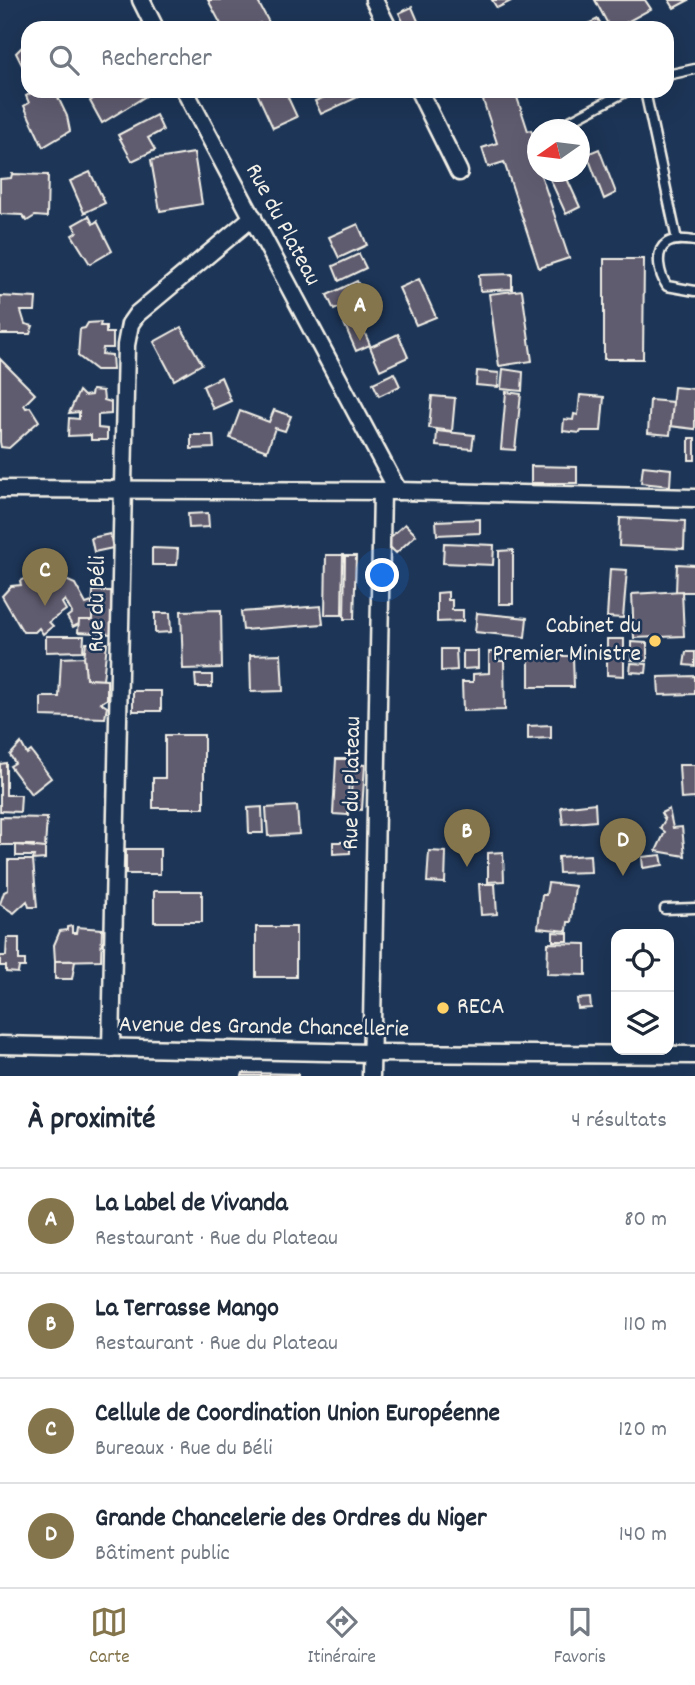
<!DOCTYPE html>
<html lang="fr">
<meta charset="utf-8">
<style>
:root{--surface:#fff;--page:#f6f6f7;--text:#1f2937;--muted:#747a83;--line:#e0e1e3;--accent:#84754c}
body{margin:0;font-family:Dekko,sans-serif;background:var(--page);color:var(--text)}
.controls{position:absolute;right:21px;bottom:21px;display:grid;overflow:hidden;border-radius:14px;box-shadow:0 7px 28px #0002}
.controls button{width:63px;height:63px;display:grid;place-items:center;padding:0;border:0;border-bottom:2px solid var(--line);background:var(--surface);color:var(--text);font:35px sans-serif}
.compass{position:absolute;left:527px;top:119px;width:63px;height:63px;border-radius:50%;background:var(--surface);box-shadow:0 7px 28px #0002;rotate:256deg}
.you{position:absolute;left:383px;top:576px;width:24px;height:24px;margin:-18px;border:5px solid #fff;border-radius:50%;background:#1a73e8;box-shadow:0 0 0 10px #1a73e833}
.badge{display:grid;place-items:center;width:46px;height:46px;border-radius:50%;background:var(--accent);color:#fff;font-size:23px;font-weight:700}
.pin{position:absolute;translate:-50% -58px;filter:drop-shadow(0 2px 4px #0008)}
.pin::after{content:'';position:absolute;top:37px;width:24px;height:21px;background:inherit;clip-path:polygon(0 0,100% 0,50% 100%)}
.list{margin:0;padding:0;list-style:none}
h2{display:flex;justify-content:space-between;align-items:center;height:91px;margin:0;padding:0 28px;font-size:30px}
h2 small{font-size:23px;font-weight:400;color:var(--muted)}
.list li{display:grid;grid-template-columns:46px 1fr auto;gap:21px;align-items:center;box-sizing:border-box;height:105px;padding:0 28px;border-top:2px solid var(--line)}
.list b{display:block;font-size:26px;white-space:nowrap}
.list p{margin:0;font-size:23px;white-space:nowrap;color:var(--muted)}
.list em{font-size:23px;font-style:normal;color:var(--muted)}
.icon{flex:none;width:38px;height:38px;fill:none;stroke:currentColor;stroke-width:2;stroke-linecap:round;stroke-linejoin:round}
.map{position:relative;flex:none;width:695px;height:1076px;overflow:hidden}
.search{position:absolute;background:var(--surface);box-shadow:0 7px 28px #0002;left:21px;right:21px;top:21px;height:77px;display:flex;align-items:center;gap:18px;box-sizing:border-box;padding:0 24px;border-radius:21px;color:var(--muted);font-size:26px}
.sheet{height:511px;background:var(--surface)}
nav{display:flex;justify-content:space-around;align-items:center;box-sizing:border-box;height:98px;border-top:2px solid var(--line);background:var(--surface);font-size:19px;color:var(--muted)}
nav a{display:grid;justify-items:center;gap:4px}
nav .on{color:var(--accent)}
.map>svg:first-child{display:block}
</style>
<div class="map">
<svg width="695" height="1076" viewBox="0 0 695 1076">
<rect width="100%" height="100%" fill="#1d3557"/>
<filter id="ink" filterUnits="userSpaceOnUse"><feTurbulence type="fractalNoise" baseFrequency=".0143" numOctaves="2"/><feDisplacementMap in="SourceGraphic" scale="14" xChannelSelector="R" yChannelSelector="G"/><feConvolveMatrix kernelMatrix="1 2 1 2 8 2 1 2 1" color-interpolation-filters="sRGB"/></filter>
<g filter="url(#ink)">
<g fill="#605c70" stroke="#f4f1e8" stroke-width="2">
<path d="M 208,0 L 257,0 L 272,28 L 262,28 L 260,23 L 249,28 L 223,28 Z"/>
<path d="M 492,0 L 513,0 L 497,8 Z"/>
<path d="M 595,0 L 645,0 L 651,9 L 616,28 L 610,28 Z"/>
<path d="M 669,0 L 689,0 L 674,8 Z"/>
<path d="M 412,7 L 421,28 L 406,28 L 399,13 Z"/>
<path d="M 598,19 L 603,28 L 579,28 Z"/>
<path d="M 28,41 L 28,77 L 16,53 Z"/>
<path d="M 35,91 L 46,91 L 47,94 L 55,91 L 67,116 L 70,131 L 43,147 L 24,106 L 29,103 L 26,96 Z"/>
<path d="M 106,91 L 154,91 L 102,123 L 90,101 Z"/>
<path d="M 256,91 L 285,91 L 297,117 L 273,128 Z"/>
<path d="M 328,91 L 356,91 L 358,97 L 321,114 L 315,101 L 330,95 Z"/>
<path d="M 480,91 L 515,91 L 528,131 L 531,130 L 537,146 L 532,147 L 538,172 L 540,172 L 569,258 L 539,268 L 504,162 L 488,167 L 482,148 L 497,143 Z"/>
<path d="M 156,115 L 163,130 L 148,138 L 155,150 L 132,161 L 118,135 Z"/>
<path d="M 599,149 L 616,193 L 604,199 L 587,154 Z"/>
<path d="M 194,153 L 202,204 L 160,211 L 151,160 Z"/>
<path d="M 90,172 L 105,203 L 84,213 L 70,181 Z"/>
<path d="M 564,172 L 580,207 L 566,214 L 550,179 Z"/>
<path d="M 12,174 L 48,175 L 47,217 L 35,216 L 27,221 L 22,215 L 0,214 L 0,179 L 11,178 Z"/>
<path d="M 89,216 L 93,224 L 97,221 L 112,251 L 90,264 L 72,235 L 77,232 L 73,225 Z"/>
<path d="M 358,224 L 367,245 L 339,258 L 329,237 Z"/>
<path d="M 359,254 L 366,268 L 339,281 L 333,266 Z"/>
<path d="M 604,259 L 644,259 L 643,359 L 604,359 Z"/>
<path d="M 512,274 L 512,289 L 480,291 L 479,275 Z"/>
<path d="M 419,279 L 436,317 L 416,325 L 399,288 Z"/>
<path d="M 357,281 L 364,296 L 334,310 L 327,295 Z"/>
<path d="M 522,290 L 532,361 L 499,366 L 489,294 Z"/>
<path d="M 0,296 L 36,298 L 35,311 L 21,311 L 25,324 L 33,326 L 30,334 L 0,334 Z"/>
<path d="M 357,315 L 370,345 L 356,351 L 343,321 Z"/>
<path d="M 101,322 L 100,326 L 106,326 L 106,333 L 113,333 L 113,348 L 103,348 L 102,354 L 112,355 L 113,370 L 96,370 L 78,356 L 80,329 L 85,328 L 88,323 Z"/>
<path d="M 181,327 L 202,364 L 174,380 L 154,342 Z"/>
<path d="M 398,334 L 408,357 L 380,370 L 370,347 Z"/>
<path d="M 0,359 L 35,394 L 24,405 L 26,408 L 30,407 L 39,421 L 9,448 L 1,447 L 0,442 Z"/>
<path d="M 503,369 L 523,372 L 522,391 L 501,389 Z"/>
<path d="M 477,371 L 499,373 L 498,387 L 476,385 Z"/>
<path d="M 394,373 L 400,386 L 379,396 L 373,383 Z"/>
<path d="M 221,377 L 231,401 L 213,409 L 203,386 Z"/>
<path d="M 674,387 L 695,389 L 695,429 L 670,426 Z"/>
<path d="M 92,390 L 103,391 L 104,400 L 111,402 L 111,414 L 98,415 L 98,428 L 107,429 L 107,440 L 91,440 L 91,435 L 68,436 L 69,418 L 79,419 L 79,412 L 69,413 L 79,391 L 84,396 L 91,395 Z"/>
<path d="M 506,392 L 521,394 L 515,450 L 501,449 Z"/>
<path d="M 580,395 L 604,397 L 601,431 L 581,431 L 580,433 L 563,431 L 564,419 L 573,420 L 574,414 L 578,415 Z"/>
<path d="M 432,396 L 455,398 L 452,431 L 429,428 Z"/>
<path d="M 650,400 L 673,402 L 670,435 L 648,433 Z"/>
<path d="M 274,410 L 291,416 L 285,431 L 275,428 L 267,451 L 230,438 L 240,411 L 269,422 Z"/>
<path d="M 437,431 L 474,435 L 472,449 L 436,446 Z"/>
<path d="M 191,435 L 213,435 L 214,448 L 191,449 Z"/>
<rect x="689" y="438" width="6" height="22"/>
<path d="M 531,466 L 577,467 L 577,483 L 531,483 Z"/>
<path d="M 643,466 L 671,469 L 670,486 L 641,483 Z"/>
<path d="M 208,513 L 209,527 L 189,528 L 188,514 Z"/>
<path d="M 620,518 L 685,521 L 684,549 L 619,546 Z"/>
<path d="M 480,519 L 480,533 L 437,535 L 436,521 Z"/>
<path d="M 405,524 L 416,535 L 396,553 L 385,542 Z"/>
<path d="M 110,534 L 113,548 L 94,552 L 91,538 Z"/>
<path d="M 444,543 L 494,545 L 493,565 L 443,563 Z"/>
<path d="M 152,548 L 178,549 L 177,565 L 152,565 Z"/>
<path d="M 513,550 L 513,604 L 499,604 L 499,551 Z"/>
<path d="M 326,555 L 343,555 L 342,615 L 325,615 Z"/>
<path d="M 345,556 L 356,556 L 354,619 L 344,619 Z"/>
<path d="M 677,564 L 695,565 L 695,592 L 676,592 Z"/>
<path d="M 610,569 L 627,570 L 623,618 L 607,617 Z"/>
<path d="M 36,572 L 41,581 L 46,581 L 51,586 L 66,580 L 75,584 L 86,604 L 92,602 L 92,620 L 79,620 L 79,624 L 73,627 L 67,617 L 72,613 L 65,600 L 62,603 L 66,610 L 49,622 L 53,626 L 43,634 L 39,628 L 35,632 L 23,632 L 2,596 L 11,586 L 21,585 L 20,581 Z"/>
<path d="M 93,591 L 112,591 L 111,634 L 78,632 L 79,620 L 92,620 Z"/>
<path d="M 682,591 L 684,636 L 634,638 L 632,594 Z"/>
<path d="M 448,592 L 448,600 L 452,600 L 452,610 L 463,610 L 463,621 L 437,622 L 437,593 Z"/>
<path d="M 321,606 L 323,624 L 243,630 L 241,612 Z"/>
<path d="M 221,610 L 222,668 L 183,669 L 181,611 Z"/>
<path d="M 155,613 L 170,613 L 171,632 L 155,633 Z"/>
<path d="M 477,613 L 527,618 L 525,637 L 475,632 Z"/>
<path d="M 46,636 L 84,636 L 83,651 L 46,652 Z"/>
<path d="M 607,639 L 624,639 L 624,676 L 607,675 Z"/>
<path d="M 631,642 L 647,643 L 647,661 L 631,660 Z"/>
<path d="M 86,643 L 107,643 L 103,680 L 86,679 L 84,657 Z"/>
<path d="M 441,649 L 456,649 L 457,670 L 441,671 Z"/>
<path d="M 463,651 L 478,651 L 478,668 L 463,669 Z"/>
<path d="M 489,652 L 499,652 L 499,661 L 504,661 L 505,710 L 463,711 L 462,682 L 473,682 L 473,674 L 489,673 Z"/>
<path d="M 686,652 L 695,652 L 695,666 L 684,665 Z"/>
<path d="M 281,654 L 283,691 L 251,692 L 250,655 Z"/>
<path d="M 529,656 L 573,656 L 574,687 L 529,687 Z"/>
<path d="M 84,657 L 86,679 L 107,680 L 107,699 L 101,703 L 107,707 L 105,718 L 41,716 L 41,697 L 59,697 L 61,658 Z"/>
<path d="M 631,663 L 647,664 L 646,673 L 630,672 Z"/>
<path d="M 195,675 L 212,675 L 212,687 L 196,687 Z"/>
<path d="M 695,676 L 695,694 L 659,695 L 658,677 Z"/>
<rect x="133" y="691" width="28" height="20"/>
<path d="M 551,725 L 551,738 L 528,739 L 528,726 Z"/>
<path d="M 165,735 L 204,735 L 204,808 L 153,808 L 153,778 L 165,778 Z"/>
<path d="M 21,743 L 27,754 L 31,751 L 51,778 L 31,794 L 10,766 L 15,763 L 10,755 Z"/>
<path d="M 336,759 L 349,759 L 348,815 L 333,814 Z"/>
<path d="M 6,763 L 6,795 L 21,795 L 20,812 L 0,811 L 0,764 Z"/>
<path d="M 353,764 L 365,765 L 362,810 L 350,809 Z"/>
<path d="M 679,765 L 695,765 L 695,798 L 681,799 Z"/>
<path d="M 595,803 L 596,821 L 563,824 L 561,807 Z"/>
<path d="M 297,806 L 299,834 L 268,836 L 266,808 Z"/>
<path d="M 262,807 L 263,833 L 249,833 L 248,808 Z"/>
<path d="M 669,809 L 673,828 L 682,827 L 685,856 L 656,851 L 665,832 L 660,828 L 665,820 L 661,813 Z"/>
<path d="M 0,817 L 47,818 L 45,848 L 34,848 L 34,845 L 0,845 Z"/>
<path d="M 333,842 L 350,842 L 350,853 L 333,854 Z"/>
<path d="M 16,845 L 45,848 L 45,859 L 33,860 L 34,856 L 16,856 Z"/>
<rect x="126" y="849" width="34" height="25"/>
<path d="M 429,851 L 446,852 L 445,883 L 427,882 Z"/>
<path d="M 503,852 L 504,881 L 488,882 L 488,853 Z"/>
<path d="M 590,855 L 591,872 L 559,873 L 558,857 Z"/>
<path d="M 661,855 L 663,865 L 643,868 L 642,857 Z"/>
<path d="M 8,860 L 33,860 L 37,907 L 29,907 L 27,901 L 14,913 L 0,904 L 4,892 L 8,890 Z"/>
<path d="M 548,883 L 575,886 L 571,922 L 568,922 L 567,931 L 538,928 L 542,895 L 546,895 Z"/>
<path d="M 479,884 L 495,884 L 497,914 L 481,915 Z"/>
<rect x="154" y="891" width="48" height="31"/>
<path d="M 72,926 L 72,933 L 76,933 L 77,927 L 102,929 L 101,960 L 55,961 L 54,945 L 60,931 L 67,930 L 67,927 Z"/>
<rect x="256" y="927" width="40" height="50"/>
<path d="M 553,932 L 568,933 L 568,941 L 553,941 Z"/>
<path d="M 7,938 L 19,938 L 19,960 L 25,960 L 25,967 L 19,967 L 18,973 L 6,972 L 6,966 L 0,966 L 0,956 L 6,956 Z"/>
<path d="M 548,943 L 586,944 L 586,975 L 547,974 Z"/>
<path d="M 55,961 L 75,961 L 72,979 L 55,979 Z"/>
<path d="M 590,998 L 591,1008 L 578,1009 L 577,999 Z"/>
<path d="M 243,1073 L 298,1074 L 298,1076 L 242,1076 Z"/>
</g>
<g fill="none" stroke-linecap="round" stroke-linejoin="round">
<g stroke="#f4f1e8" stroke-width="13">
<g id="lane">
<path d="M 667,75 L 695,69"/>
<path d="M 645,91 L 677,240"/>
<path d="M 566,123 L 627,91"/>
<path d="M 695,241 C 686,240 675,238 667,243 C 653,252 660,276 667,286 L 695,291"/>
<path d="M 665,909 L 695,908"/>
</g>
</g>
<g stroke="#f4f1e8" stroke-width="21">
<g id="street">
<path d="M 141,0 L 155,28"/>
<path d="M 374,0 L 388,28"/>
<path d="M 185,91 L 398,491"/>
<path d="M 419,91 L 459,172"/>
<path d="M 0,489 L 398,491 L 695,498"/>
<path d="M 0,1045 L 371,1053 L 695,1055"/>
<path d="M 111,1048 L 126,345 L 130,324 L 137,314 L 253,217"/>
<path d="M 371,1076 L 382,491"/>
</g>
</g>
<use href="#lane" stroke="#1d3557" stroke-width="8"/>
<use href="#street" stroke="#1d3557" stroke-width="16"/>
</g>
</g>
<g fill="#ffd166" stroke="#1d3557" stroke-width="2.5">
<circle cx="655" cy="641" r="7"/>
<circle cx="443" cy="1008" r="7"/>
</g>
<g text-anchor="middle" dominant-baseline="central" stroke-width="5" stroke-linejoin="round" paint-order="stroke">
<g font-size="24" fill="#f4f1e8" stroke="#1d3557">
<text transform="translate(282 225) rotate(62)">Rue du Plateau</text>
<text transform="translate(98 604) rotate(-89)">Rue du Béli</text>
<text transform="translate(353 783) rotate(-89)">Rue du Plateau</text>
<text transform="translate(264 1028) rotate(1)">Avenue des Grande Chancellerie</text>
</g>
<g font-size="24" fill="#f4f1e8" stroke="#1d3557" text-anchor="end">
<text x="641" y="627">Cabinet du<tspan x="641" dy="28">Premier Ministre</tspan></text>
<text x="457" y="1008" text-anchor="start">RECA</text>
</g>
</g>
</svg>
<div class="controls">
<button><svg class="icon" aria-label="locate" viewBox="0 0 24 24"><circle cx="12" cy="12" r="6"/><path d="M12 2v4M12 18v4M2 12h4M18 12h4"/></svg></button>
<button><svg class="icon" aria-label="layers" viewBox="0 0 24 24"><path d="M12 4l9 5-9 5-9-5zM3 14l9 5 9-5"/></svg></button>
</div>
<svg class="compass" viewBox="-18 -18 36 36"><path d="M0-13l5 13h-10z" fill="#e53935"/><path d="M0 13l5-13h-10z" fill="#747a83"/></svg>
<div class="you"></div>
<div class="pin badge" style="left:360px;top:341px">A</div>
<div class="pin badge" style="left:467px;top:867px">B</div>
<div class="pin badge" style="left:45px;top:606px">C</div>
<div class="pin badge" style="left:623px;top:876px">D</div>
<div class="search"><svg class="icon" aria-label="search" viewBox="0 0 24 24"><circle cx="10" cy="10" r="6"/><path d="M15 15l6 6"/></svg>Rechercher</div>
</div>
<section class="sheet">
<h2>À proximité<small>4 résultats</small></h2>
<ul class="list">
<li><span class="badge">A</span><div><b>La Label de Vivanda</b><p>Restaurant · Rue du Plateau</p></div><em>80 m</em></li>
<li><span class="badge">B</span><div><b>La Terrasse Mango</b><p>Restaurant · Rue du Plateau</p></div><em>110 m</em></li>
<li><span class="badge">C</span><div><b>Cellule de Coordination Union Européenne</b><p>Bureaux · Rue du Béli</p></div><em>120 m</em></li>
<li><span class="badge">D</span><div><b>Grande Chancelerie des Ordres du Niger</b><p>Bâtiment public</p></div><em>140 m</em></li>
</ul>
</section>
<nav>
<a class="on"><svg class="icon" aria-label="map" viewBox="0 0 24 24"><path d="M3 6l6-2 6 2 6-2v14l-6 2-6-2-6 2zM9 4v14M15 6v14"/></svg>Carte</a>
<a><svg class="icon" aria-label="directions" viewBox="0 0 24 24"><path d="M12 3l9 9-9 9-9-9zM9 14v-3h6M13 9l2 2-2 2"/></svg>Itinéraire</a>
<a><svg class="icon" aria-label="saved" viewBox="0 0 24 24"><path d="M7 4h10v16l-5-4-5 4z"/></svg>Favoris</a>
</nav>
